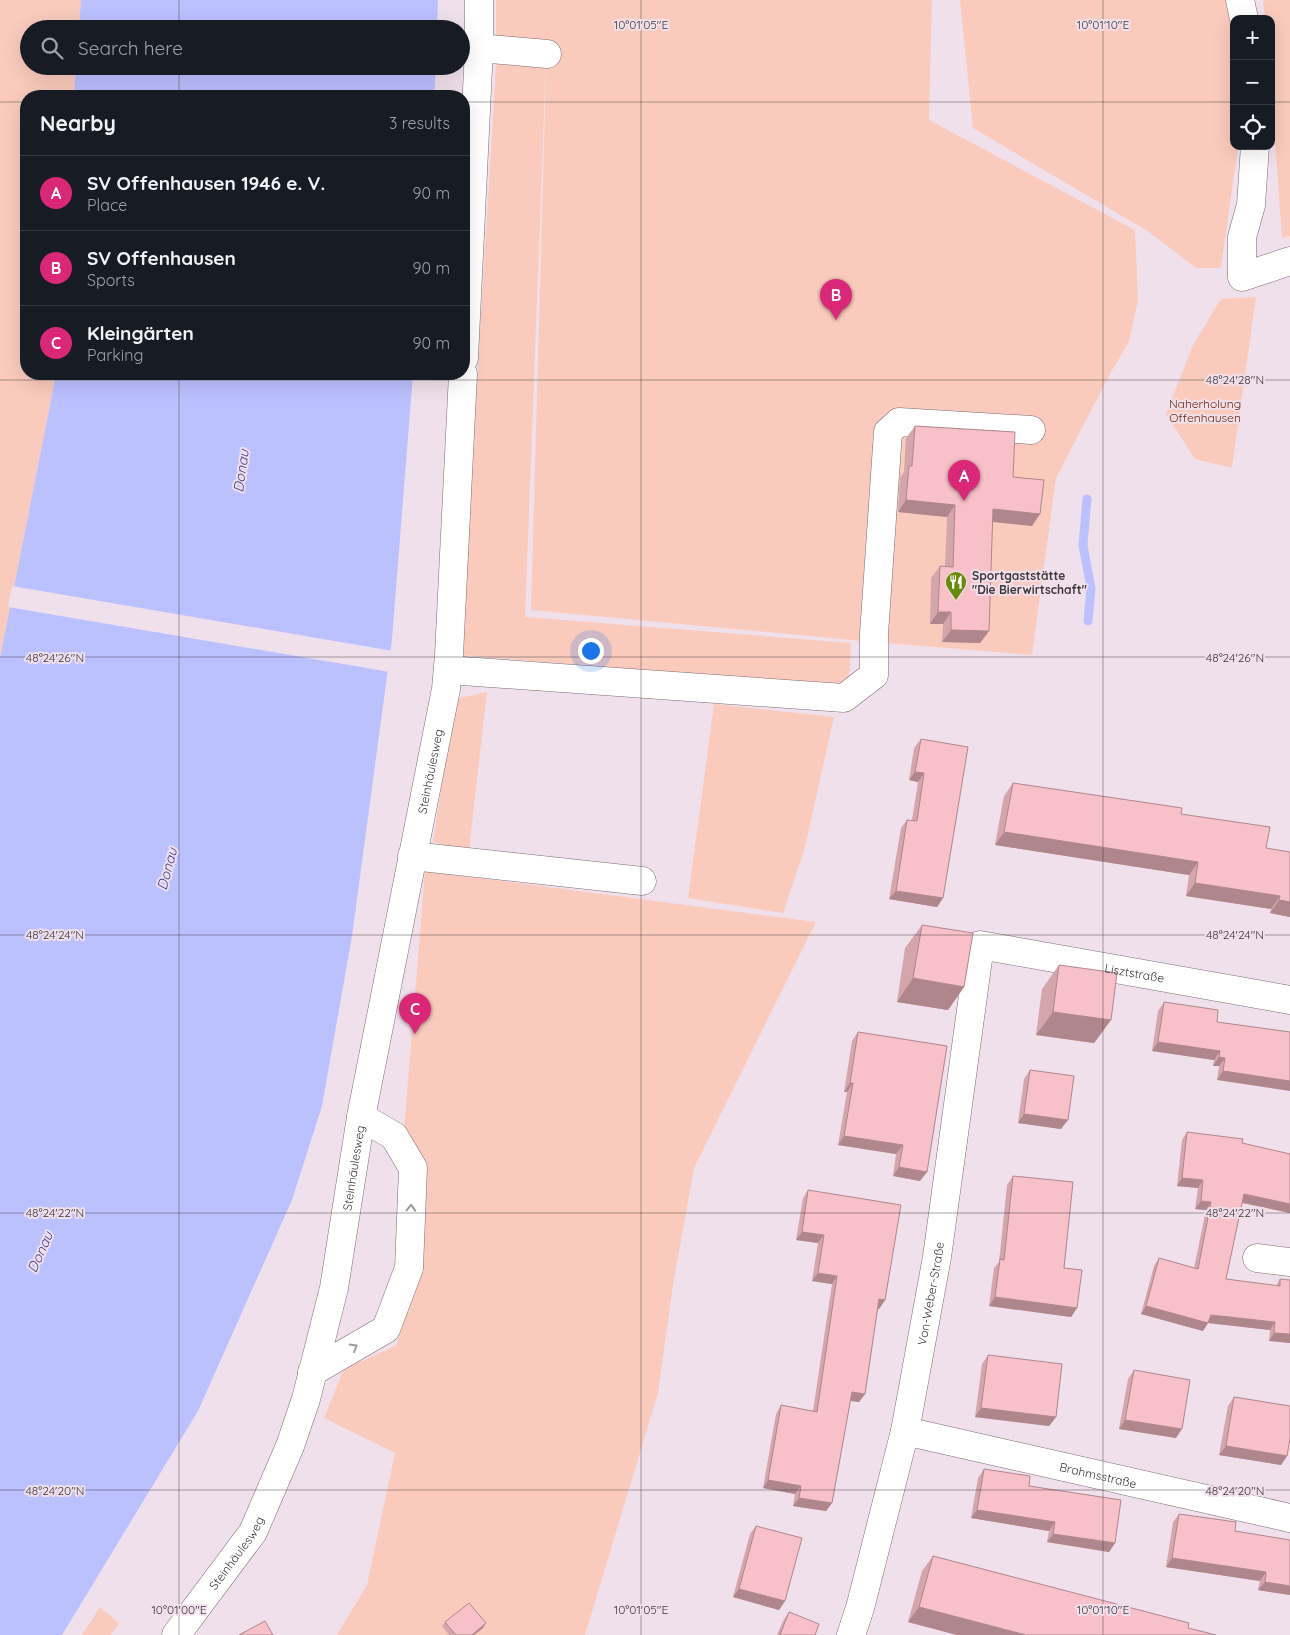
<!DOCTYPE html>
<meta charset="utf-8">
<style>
:root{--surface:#171b24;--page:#20242c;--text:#f1f3f6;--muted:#9ea1a6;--line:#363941;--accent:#db2777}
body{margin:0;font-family:Quicksand,sans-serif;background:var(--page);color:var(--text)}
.controls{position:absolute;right:15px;top:15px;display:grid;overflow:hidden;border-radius:10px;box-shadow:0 5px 20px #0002}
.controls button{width:45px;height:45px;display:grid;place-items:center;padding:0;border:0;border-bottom:1px solid var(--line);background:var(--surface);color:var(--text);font:25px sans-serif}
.you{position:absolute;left:590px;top:650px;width:18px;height:18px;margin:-12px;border:4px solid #fff;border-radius:50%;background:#1a73e8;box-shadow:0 0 0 8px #1a73e833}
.badge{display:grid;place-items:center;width:32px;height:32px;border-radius:50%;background:var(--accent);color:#fff;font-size:16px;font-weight:700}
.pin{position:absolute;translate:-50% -41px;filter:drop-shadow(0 1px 2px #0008)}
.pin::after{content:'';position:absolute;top:26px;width:18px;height:15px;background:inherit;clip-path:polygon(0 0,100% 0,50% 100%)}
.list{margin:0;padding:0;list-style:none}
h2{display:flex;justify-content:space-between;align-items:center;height:65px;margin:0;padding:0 20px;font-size:21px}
h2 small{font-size:16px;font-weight:400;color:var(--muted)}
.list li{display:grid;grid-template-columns:32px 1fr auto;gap:15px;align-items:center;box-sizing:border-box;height:75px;padding:0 20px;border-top:1px solid var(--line)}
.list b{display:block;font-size:19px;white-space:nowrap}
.list p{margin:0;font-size:16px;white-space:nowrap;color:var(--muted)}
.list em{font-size:16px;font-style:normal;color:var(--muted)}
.icon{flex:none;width:28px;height:28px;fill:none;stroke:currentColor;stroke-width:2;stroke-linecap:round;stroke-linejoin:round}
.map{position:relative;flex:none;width:1290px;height:1635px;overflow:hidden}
.search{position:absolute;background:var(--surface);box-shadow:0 5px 20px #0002;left:20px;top:20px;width:450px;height:55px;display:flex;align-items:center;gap:12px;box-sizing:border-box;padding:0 18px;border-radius:28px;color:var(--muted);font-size:19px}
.panel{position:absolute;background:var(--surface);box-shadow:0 5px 20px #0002;left:20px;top:90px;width:450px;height:290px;border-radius:20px}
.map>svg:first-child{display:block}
</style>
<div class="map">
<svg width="1290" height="1635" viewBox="0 0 1290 1635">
<rect width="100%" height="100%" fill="#f0e0eb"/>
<g fill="#facbbd">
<path d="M 0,0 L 81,0 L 79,29 L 29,29 L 29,66 L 76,66 L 74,96 L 26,96 L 26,374 L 55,374 L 54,385 L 0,658 Z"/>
<path d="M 496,0 L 932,0 L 929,120 L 1135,230 L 1138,300 L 1129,341 L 1111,372 L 1056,478 L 1032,655 L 873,642 L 531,610 L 547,36 L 525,617 L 851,643 L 849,688 L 461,655 L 496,64 Z"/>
<path d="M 960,0 L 1234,0 L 1234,146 L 1238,146 L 1221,268 L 1196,268 L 1149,232 L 973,128 Z"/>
<path d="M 1263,0 L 1290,0 L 1290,236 L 1282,238 L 1271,87 L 1271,19 L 1265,19 Z"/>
<path d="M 1256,297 L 1232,468 L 1195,459 L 1166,414 L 1193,345 L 1221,299 Z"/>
<path d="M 487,692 L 469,850 L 433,842 L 455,699 Z"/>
<path d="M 714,704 L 834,717 L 805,847 L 783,913 L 688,898 Z"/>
<path d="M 425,871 L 816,922 L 694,1168 L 673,1285 L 658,1393 L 585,1635 L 337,1635 L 367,1585 L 395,1453 L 324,1418 L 344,1369 L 397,1345 L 427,1190 L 404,1131 Z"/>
<path d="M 100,1607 L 119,1623 L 111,1635 L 82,1635 Z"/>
</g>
<g fill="#bbc0ff">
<path d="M 81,0 L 438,0 L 437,29 L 79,29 Z"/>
<path d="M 76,66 L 436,66 L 434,96 L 74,96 Z"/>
<path d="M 55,374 L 413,374 L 392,639 L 352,936 L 322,1106 L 292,1200 L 198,1411 L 62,1635 L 0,1635 L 0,658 L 54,385 Z"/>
</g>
<path fill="#f0e0eb" d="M 12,586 L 393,651 L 390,672 L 8,607 Z"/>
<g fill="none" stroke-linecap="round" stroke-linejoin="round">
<path stroke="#bbc0ff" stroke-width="9" d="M 1087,499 L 1083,545 L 1091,588 L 1088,621"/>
<g stroke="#796c75" stroke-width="29">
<g id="minor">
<path d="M 1240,0 L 1244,19"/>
<path d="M 479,48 L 547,54"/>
<path d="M 1255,146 L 1251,205 L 1242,237 L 1242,277 L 1290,261"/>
<path d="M 464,358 L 479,48 L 479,0"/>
<path d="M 448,670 L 844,698 L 874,675 L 874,634 L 888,432 L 899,422 L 1031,430"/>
<path d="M 412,856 L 642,881"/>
<path d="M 1257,1258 L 1290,1262"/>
<path d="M 312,1372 L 386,1329 L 409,1268 L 413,1168 L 394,1136 L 361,1117"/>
<path id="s1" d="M 905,1431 L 1290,1518"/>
<path id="s2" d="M 176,1635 L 253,1532 L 290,1446 L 306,1399 L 334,1288 L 361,1117 L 446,689 L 449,655 L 463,374"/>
<path id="s3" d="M 851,1635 L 860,1608 L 905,1431 L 937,1257 L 980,945 L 1290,1000"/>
</g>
</g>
<use href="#minor" stroke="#fff" stroke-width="28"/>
</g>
<g fill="#d5a5ac">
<path d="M 915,426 L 1013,477 L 1032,526 L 992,522 L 989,631 L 980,643 L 942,642 L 943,624 L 930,624 L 931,578 L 940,566 L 945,566 L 947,517 L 898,512 L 900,478 L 904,472 L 906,438 Z"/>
<path d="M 921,739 L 943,898 L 937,907 L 889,899 L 901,828 L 907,820 L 912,820 L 918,782 L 909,780 L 914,748 Z"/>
<path d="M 1013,783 L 1181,814 L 1266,848 L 1290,852 L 1290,917 L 1270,913 L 1271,909 L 1186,896 L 1189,875 L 995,845 L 1004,796 Z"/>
<path d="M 922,925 L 964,987 L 948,1010 L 897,1002 L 905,948 Z"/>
<path d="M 1059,965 L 1111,1020 L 1094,1043 L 1036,1035 L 1042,989 Z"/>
<path d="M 1164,1002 L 1217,1022 L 1290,1032 L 1217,1080 L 1219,1066 L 1213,1066 L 1214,1060 L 1152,1051 L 1158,1011 Z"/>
<path d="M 858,1032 L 920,1181 L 893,1176 L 896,1154 L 838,1145 L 847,1092 L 844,1092 L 852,1041 Z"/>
<path d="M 1030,1070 L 1061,1129 L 1018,1123 L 1024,1079 Z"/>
<path d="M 1187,1132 L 1290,1154 L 1290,1213 L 1242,1203 L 1226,1279 L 1276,1286 L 1280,1279 L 1290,1343 L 1269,1341 L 1270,1330 L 1208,1323 L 1203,1331 L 1141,1314 L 1154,1266 L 1159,1258 L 1194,1268 L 1206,1210 L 1195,1209 L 1198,1188 L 1177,1186 L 1182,1140 Z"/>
<path d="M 1013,1176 L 1064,1268 L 1077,1308 L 1071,1317 L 989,1306 L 994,1268 L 999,1262 L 1007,1185 Z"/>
<path d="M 808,1190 L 885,1300 L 879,1309 L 878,1308 L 865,1394 L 859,1402 L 850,1401 L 832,1503 L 826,1511 L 793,1506 L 795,1494 L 763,1488 L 776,1414 L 781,1405 L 813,1411 L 832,1284 L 812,1281 L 818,1243 L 796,1240 L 803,1198 Z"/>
<path d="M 988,1355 L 1056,1417 L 1049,1426 L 975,1417 L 982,1364 Z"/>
<path d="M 1134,1370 L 1176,1438 L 1119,1429 L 1128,1379 Z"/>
<path d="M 1234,1397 L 1287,1456 L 1281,1465 L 1219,1455 L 1228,1406 Z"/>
<path d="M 984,1469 L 1029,1486 L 1115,1543 L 1109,1552 L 1047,1542 L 1049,1531 L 971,1518 L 978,1478 Z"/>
<path d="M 1179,1514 L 1235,1531 L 1290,1595 L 1258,1590 L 1260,1581 L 1166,1567 L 1173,1522 Z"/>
<path d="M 756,1526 L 785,1601 L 779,1610 L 733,1597 L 750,1534 Z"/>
<path d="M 933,1556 L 1188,1628 L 1216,1635 L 957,1635 L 908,1622 L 922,1571 Z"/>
<path d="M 789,1612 L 815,1635 L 777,1635 L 783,1621 Z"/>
<path d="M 445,1622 L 483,1628 L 474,1635 L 449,1635 L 442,1626 Z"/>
</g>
<g fill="#ae868c">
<path d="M 906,500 L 955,505 L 947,517 L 898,512 Z"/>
<path d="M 993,509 L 1040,514 L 1032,526 L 985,521 Z"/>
<path d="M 938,612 L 951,612 L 943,624 L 930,624 Z"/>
<path d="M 951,630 L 989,631 L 980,643 L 942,642 Z"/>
<path d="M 915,772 L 924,773 L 918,782 L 909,780 Z"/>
<path d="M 1004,832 L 1198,862 L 1189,875 L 995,845 Z"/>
<path d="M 1195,883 L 1280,896 L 1271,909 L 1186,896 Z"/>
<path d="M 896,891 L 943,898 L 937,907 L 889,899 Z"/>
<path d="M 1279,900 L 1290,902 L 1290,917 L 1270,913 Z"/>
<path d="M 913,978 L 964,987 L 948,1010 L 897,1002 Z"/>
<path d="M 1053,1012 L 1111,1020 L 1094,1043 L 1036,1035 Z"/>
<path d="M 1158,1042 L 1220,1051 L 1214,1060 L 1152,1051 Z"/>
<path d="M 1219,1057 L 1225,1058 L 1219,1066 L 1213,1066 Z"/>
<path d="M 1223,1071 L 1290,1081 L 1290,1091 L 1217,1080 Z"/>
<path d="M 850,1083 L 853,1083 L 847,1092 L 844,1092 Z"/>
<path d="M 1024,1114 L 1068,1120 L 1061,1129 L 1018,1123 Z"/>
<path d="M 844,1136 L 903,1145 L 896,1154 L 838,1145 Z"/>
<path d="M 899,1167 L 927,1172 L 920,1181 L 893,1176 Z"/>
<path d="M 1182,1178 L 1203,1180 L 1198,1188 L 1177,1186 Z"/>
<path d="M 1244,1194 L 1290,1204 L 1290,1213 L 1239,1202 Z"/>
<path d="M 1201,1201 L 1211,1202 L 1206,1210 L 1195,1209 Z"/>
<path d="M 802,1232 L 824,1235 L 818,1243 L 796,1240 Z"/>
<path d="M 818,1273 L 837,1276 L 832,1284 L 812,1281 Z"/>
<path d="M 995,1297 L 1077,1308 L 1071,1317 L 989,1306 Z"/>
<path d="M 879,1299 L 885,1300 L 879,1309 L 873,1308 Z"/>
<path d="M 1146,1306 L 1211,1315 L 1275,1322 L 1270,1330 L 1208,1323 L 1203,1331 L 1141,1314 Z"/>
<path d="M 1274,1333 L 1290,1334 L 1290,1343 L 1269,1341 Z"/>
<path d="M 852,1392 L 865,1394 L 859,1402 L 846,1400 Z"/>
<path d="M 981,1408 L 1056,1417 L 1049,1426 L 975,1417 Z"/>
<path d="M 1125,1420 L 1182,1429 L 1176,1438 L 1119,1429 Z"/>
<path d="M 1226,1446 L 1287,1456 L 1281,1465 L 1219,1455 Z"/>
<path d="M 768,1480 L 801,1486 L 795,1494 L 763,1488 Z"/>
<path d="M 799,1498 L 832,1503 L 826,1511 L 793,1506 Z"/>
<path d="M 977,1510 L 1055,1522 L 1049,1531 L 971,1518 Z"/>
<path d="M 1053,1534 L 1115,1543 L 1109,1552 L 1047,1542 Z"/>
<path d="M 1172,1558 L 1266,1572 L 1260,1581 L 1166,1567 Z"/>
<path d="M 1265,1582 L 1290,1586 L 1290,1595 L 1258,1590 Z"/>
<path d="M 739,1589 L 785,1601 L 779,1610 L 733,1597 Z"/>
<path d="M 919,1607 L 1026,1635 L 957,1635 L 908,1622 Z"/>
<path d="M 486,1623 L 483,1628 L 474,1635 L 472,1635 Z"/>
</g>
<g fill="#f8c0c8" stroke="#ae868c">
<path d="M 915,426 L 1015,432 L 1013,477 L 1044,480 L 1040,514 L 993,509 L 989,631 L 951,630 L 951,612 L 938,612 L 940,566 L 953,567 L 955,505 L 906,500 L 909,466 L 912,466 Z"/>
<path d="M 921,739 L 968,747 L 943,898 L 896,891 L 907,820 L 917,821 L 924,773 L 915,772 Z"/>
<path d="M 1013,783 L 1182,808 L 1181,814 L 1270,827 L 1266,848 L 1290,852 L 1290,902 L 1279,900 L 1280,896 L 1195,883 L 1198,862 L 1004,832 Z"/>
<path d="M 922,925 L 973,933 L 964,987 L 913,978 Z"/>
<path d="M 1059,965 L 1117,973 L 1111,1020 L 1053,1012 Z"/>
<path d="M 1164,1002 L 1218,1010 L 1217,1022 L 1290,1032 L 1290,1081 L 1223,1071 L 1225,1058 L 1219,1057 L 1220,1051 L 1158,1042 Z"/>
<path d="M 858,1032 L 947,1046 L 927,1172 L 899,1167 L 903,1145 L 844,1136 L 853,1083 L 850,1083 Z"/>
<path d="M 1030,1070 L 1074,1076 L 1068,1120 L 1024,1114 Z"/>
<path d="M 1187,1132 L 1243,1139 L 1242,1143 L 1290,1154 L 1290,1204 L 1244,1194 L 1226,1279 L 1280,1286 L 1280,1279 L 1290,1280 L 1290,1334 L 1274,1333 L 1275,1322 L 1211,1315 L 1208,1323 L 1146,1306 L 1159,1258 L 1198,1269 L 1211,1202 L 1201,1201 L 1203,1180 L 1182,1178 Z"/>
<path d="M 1013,1176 L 1073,1182 L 1064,1268 L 1082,1270 L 1077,1308 L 995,1297 L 1000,1259 L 1004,1260 Z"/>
<path d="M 808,1190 L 901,1205 L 885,1300 L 879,1299 L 865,1394 L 852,1392 L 832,1503 L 799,1498 L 801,1486 L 768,1480 L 781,1405 L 817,1412 L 837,1276 L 818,1273 L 824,1235 L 802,1232 Z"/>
<path d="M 988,1355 L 1062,1364 L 1056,1417 L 981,1408 Z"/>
<path d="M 1134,1370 L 1190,1380 L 1182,1429 L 1125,1420 Z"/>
<path d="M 1234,1397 L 1290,1406 L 1290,1439 L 1287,1456 L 1226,1446 Z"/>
<path d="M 984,1469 L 1030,1476 L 1029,1486 L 1121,1500 L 1115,1543 L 1053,1534 L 1055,1522 L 977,1510 Z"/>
<path d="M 1179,1514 L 1236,1522 L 1235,1531 L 1290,1540 L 1290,1586 L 1265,1582 L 1266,1572 L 1172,1558 Z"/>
<path d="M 756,1526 L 802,1538 L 785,1601 L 739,1589 Z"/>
<path d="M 933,1556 L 1189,1623 L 1188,1628 L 1216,1635 L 1026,1635 L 919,1607 Z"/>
<path d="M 469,1603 L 486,1623 L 472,1635 L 456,1635 L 445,1622 Z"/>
<path d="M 789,1612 L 819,1624 L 815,1635 L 780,1635 Z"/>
<path d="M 265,1621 L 273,1635 L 239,1635 Z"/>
</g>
<defs><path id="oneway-chevron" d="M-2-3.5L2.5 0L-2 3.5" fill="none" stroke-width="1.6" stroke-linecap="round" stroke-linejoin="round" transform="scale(1.25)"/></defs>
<g stroke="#9e9b9d">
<use href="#oneway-chevron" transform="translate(411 1208) rotate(-88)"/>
<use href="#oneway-chevron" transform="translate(354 1347) rotate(-30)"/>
</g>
<path fill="none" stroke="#3e373b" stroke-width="1" stroke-opacity="0.45" d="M 179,0 L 179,29M 641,0 L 641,1635M 1103,0 L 1103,1635M 179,66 L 179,96M 0,102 L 26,102M 464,102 L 1234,102M 1271,102 L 1290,102M 179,374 L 179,1635M 0,380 L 1290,380M 0,657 L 1290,657M 0,935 L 1290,935M 0,1213 L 1290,1213M 0,1490 L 1290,1490"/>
<defs>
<g id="restaurant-pin" transform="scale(1.125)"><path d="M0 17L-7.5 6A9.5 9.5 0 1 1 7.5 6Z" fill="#688a0b" stroke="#f0e0eb"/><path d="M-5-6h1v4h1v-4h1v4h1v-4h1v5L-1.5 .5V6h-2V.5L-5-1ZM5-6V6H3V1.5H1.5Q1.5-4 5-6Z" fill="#fff"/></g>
</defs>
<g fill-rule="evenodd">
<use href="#restaurant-pin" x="956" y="582"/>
</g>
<g text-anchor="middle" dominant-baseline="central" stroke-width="4" stroke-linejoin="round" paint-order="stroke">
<g font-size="12" fill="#6e2309" stroke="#f0e0eb">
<text x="1205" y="403">Naherholung<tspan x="1205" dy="14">Offenhausen</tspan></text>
</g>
<g font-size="12" font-weight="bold" fill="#3e373b" stroke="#f0e0eb" text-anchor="start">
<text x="972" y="575">Sportgaststätte<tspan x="972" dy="14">"Die Bierwirtschaft"</tspan></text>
</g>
<g font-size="12" fill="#3e373b" stroke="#f0e0eb">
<text stroke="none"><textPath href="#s2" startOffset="912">Steinhäulesweg</textPath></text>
<text stroke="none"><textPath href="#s3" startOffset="860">Lisztstraße</textPath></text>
<text stroke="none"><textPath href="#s2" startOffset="508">Steinhäulesweg</textPath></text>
<text stroke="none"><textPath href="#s3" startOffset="351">Von-Weber-Straße</textPath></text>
<text stroke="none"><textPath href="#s1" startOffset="198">Brahmsstraße</textPath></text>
<text stroke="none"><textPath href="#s2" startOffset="102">Steinhäulesweg</textPath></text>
</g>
<g font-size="14" font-style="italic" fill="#3f3b93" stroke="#f0e0eb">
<text transform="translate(241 471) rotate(-82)">Donau</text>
<text transform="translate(167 869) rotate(-75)">Donau</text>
<text transform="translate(40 1252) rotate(-66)">Donau</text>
</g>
</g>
<g font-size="12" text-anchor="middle" fill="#3e373b" stroke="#f0e0eb" stroke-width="4" stroke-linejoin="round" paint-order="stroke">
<text x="641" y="29">10°01'05"E</text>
<text x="1103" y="29">10°01'10"E</text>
<text x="1235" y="384">48°24'28"N</text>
<text x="55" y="662">48°24'26"N</text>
<text x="1235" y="662">48°24'26"N</text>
<text x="55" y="939">48°24'24"N</text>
<text x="1235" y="939">48°24'24"N</text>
<text x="55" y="1217">48°24'22"N</text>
<text x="1235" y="1217">48°24'22"N</text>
<text x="55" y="1495">48°24'20"N</text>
<text x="1235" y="1495">48°24'20"N</text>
<text x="179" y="1614">10°01'00"E</text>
<text x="641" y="1614">10°01'05"E</text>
<text x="1103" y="1614">10°01'10"E</text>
</g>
</svg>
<div class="controls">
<button>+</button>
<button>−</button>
<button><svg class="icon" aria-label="locate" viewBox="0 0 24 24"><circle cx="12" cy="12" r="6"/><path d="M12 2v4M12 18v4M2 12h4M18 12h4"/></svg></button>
</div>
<div class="you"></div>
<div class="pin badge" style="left:964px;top:501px">A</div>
<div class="pin badge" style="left:836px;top:320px">B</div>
<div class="pin badge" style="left:415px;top:1034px">C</div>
<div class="search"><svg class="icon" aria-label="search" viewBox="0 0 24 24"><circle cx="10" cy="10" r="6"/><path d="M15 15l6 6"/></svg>Search here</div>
<section class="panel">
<h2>Nearby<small>3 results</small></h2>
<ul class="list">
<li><span class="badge">A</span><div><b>SV Offenhausen 1946 e. V.</b><p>Place</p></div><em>90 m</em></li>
<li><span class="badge">B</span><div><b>SV Offenhausen</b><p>Sports</p></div><em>90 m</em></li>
<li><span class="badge">C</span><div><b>Kleingärten</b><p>Parking</p></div><em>90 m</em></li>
</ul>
</section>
</div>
